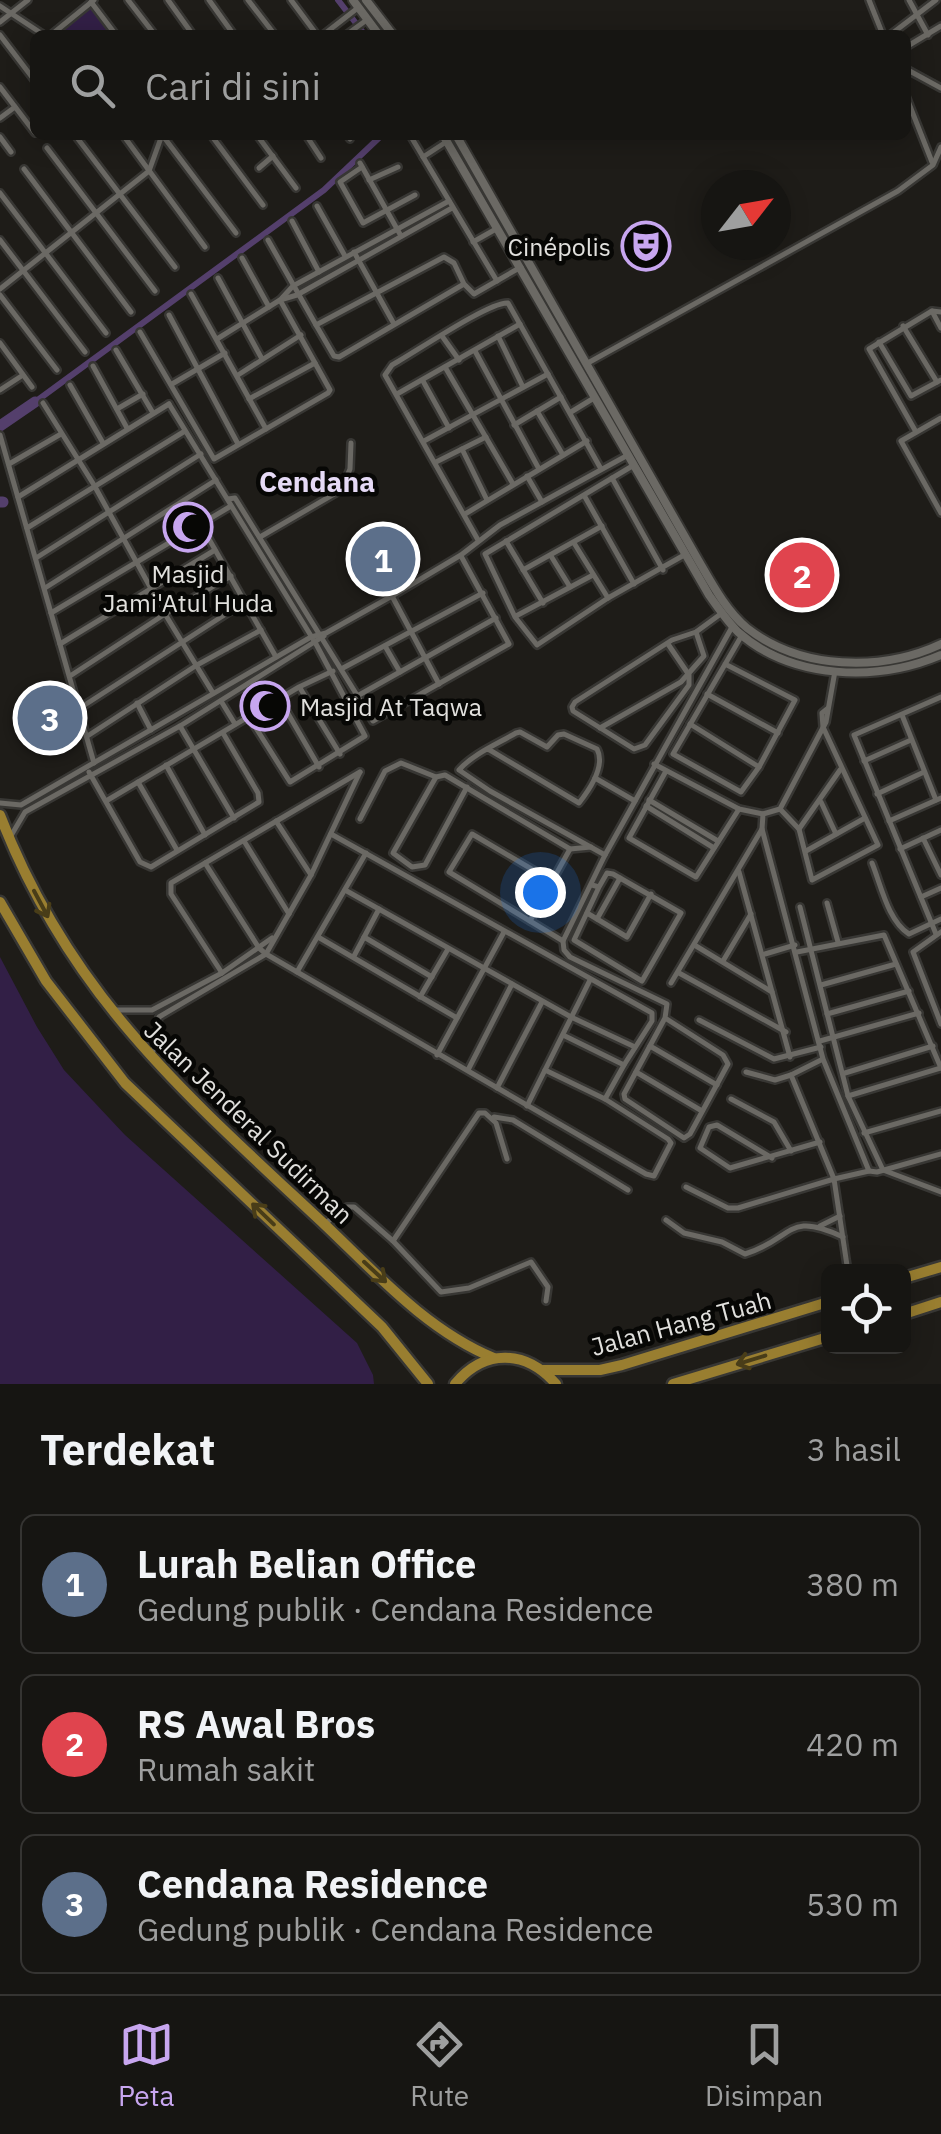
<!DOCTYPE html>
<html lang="id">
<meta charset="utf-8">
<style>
:root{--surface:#161512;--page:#1f1e1b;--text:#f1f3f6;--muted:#9e9f9f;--line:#353432;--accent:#c7a6ef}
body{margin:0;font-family:"IBM Plex Sans",sans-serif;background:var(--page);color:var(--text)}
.controls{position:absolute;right:30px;bottom:30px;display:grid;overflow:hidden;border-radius:15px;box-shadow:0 5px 25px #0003}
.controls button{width:90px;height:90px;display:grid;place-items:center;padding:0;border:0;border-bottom:2px solid var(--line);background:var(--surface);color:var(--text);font:50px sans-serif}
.compass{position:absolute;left:701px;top:170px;width:90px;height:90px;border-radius:50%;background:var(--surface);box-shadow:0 5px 25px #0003;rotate:59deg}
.you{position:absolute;left:540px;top:892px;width:35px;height:35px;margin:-25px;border:8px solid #fff;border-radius:50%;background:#1a73e8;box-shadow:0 0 0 15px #1a73e833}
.badge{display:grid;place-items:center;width:65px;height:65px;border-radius:50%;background:var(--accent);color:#fff;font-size:32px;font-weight:700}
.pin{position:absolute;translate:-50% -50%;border:5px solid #fff;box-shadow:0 2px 10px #0006}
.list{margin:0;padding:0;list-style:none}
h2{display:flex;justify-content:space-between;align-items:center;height:130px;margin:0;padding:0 40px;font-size:42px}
h2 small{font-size:32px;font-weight:400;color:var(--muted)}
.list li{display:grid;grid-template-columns:65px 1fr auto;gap:30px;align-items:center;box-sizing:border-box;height:140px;margin:0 20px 20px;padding:0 20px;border:2px solid var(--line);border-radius:15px}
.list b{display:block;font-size:38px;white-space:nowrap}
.list p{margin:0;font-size:32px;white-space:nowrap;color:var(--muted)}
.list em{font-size:32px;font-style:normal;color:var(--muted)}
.icon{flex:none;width:55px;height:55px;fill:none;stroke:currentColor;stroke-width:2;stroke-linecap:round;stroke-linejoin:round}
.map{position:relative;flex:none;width:941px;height:1384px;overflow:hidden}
.search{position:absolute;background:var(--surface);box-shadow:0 5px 25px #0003;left:30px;right:30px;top:30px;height:110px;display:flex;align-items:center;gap:25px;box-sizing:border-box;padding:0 35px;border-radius:15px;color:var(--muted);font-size:38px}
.sheet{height:610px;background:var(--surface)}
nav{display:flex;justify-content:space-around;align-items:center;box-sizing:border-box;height:140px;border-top:2px solid var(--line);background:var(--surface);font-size:28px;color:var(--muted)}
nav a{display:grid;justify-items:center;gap:5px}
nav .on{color:var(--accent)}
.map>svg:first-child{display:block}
</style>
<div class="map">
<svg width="941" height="1384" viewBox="0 0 941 1384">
<rect width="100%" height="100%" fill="#1e1c18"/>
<g fill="#321f46">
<path d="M 92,4 L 115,35 L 53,35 Z"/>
<path d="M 0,957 L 37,1027 L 64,1070 L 125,1135 L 357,1343 L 373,1375 L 374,1384 L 0,1384 Z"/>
</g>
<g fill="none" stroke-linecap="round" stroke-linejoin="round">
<g stroke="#543f6c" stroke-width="6">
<path d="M 338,0 L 365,35"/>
<path d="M 35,402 L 324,190 L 382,135"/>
</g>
<g stroke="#543f6c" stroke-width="11">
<path d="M 0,426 L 35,402"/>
<path d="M 0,502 L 3,502"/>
</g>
<g stroke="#383734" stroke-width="10">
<g id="street">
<path d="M 128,0 L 155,35"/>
<path d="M 168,0 L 193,35"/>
<path d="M 209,0 L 234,35"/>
<path d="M 248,0 L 275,35"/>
<path d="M 291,0 L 317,35"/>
<path d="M 869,0 L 883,35"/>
<path d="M 909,0 L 928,35"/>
<path d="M 91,2 L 116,35"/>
<path d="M 0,6 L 44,35"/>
<path d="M 0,22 L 28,0"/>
<path d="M 0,35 L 35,81"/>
<path d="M 51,35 L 94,0"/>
<path d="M 323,35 L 359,7"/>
<path d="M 346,35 L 368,19"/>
<path d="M 890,35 L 936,0"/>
<path d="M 906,47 L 941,26"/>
<path d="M 906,69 L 941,88"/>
<path d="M 0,87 L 35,133"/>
<path d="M 906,96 L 932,162"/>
<path d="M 0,118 L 15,107"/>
<path d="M 75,135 L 175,267"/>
<path d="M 123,135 L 205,247"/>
<path d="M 211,135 L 263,205"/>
<path d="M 257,135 L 296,188"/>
<path d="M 306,135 L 321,158"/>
<path d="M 347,135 L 350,139"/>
<path d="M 410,135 L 497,281"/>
<path d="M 163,136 L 236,233"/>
<path d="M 0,137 L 11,152"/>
<path d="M 47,148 L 155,291"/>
<path d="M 423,157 L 446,142"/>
<path d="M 360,163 L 401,236"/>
<path d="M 362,167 L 340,182 L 363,223 L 415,195"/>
<path d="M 259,168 L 273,156"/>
<path d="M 24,169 L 131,312"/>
<path d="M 369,180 L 398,167"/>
<path d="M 0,193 L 106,333"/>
<path d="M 317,206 L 345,256"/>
<path d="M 292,221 L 319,272"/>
<path d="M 0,240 L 85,352"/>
<path d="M 268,240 L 316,325"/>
<path d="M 473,242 L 496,229"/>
<path d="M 354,252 L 394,324"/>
<path d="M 242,258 L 269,307"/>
<path d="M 218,278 L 262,359"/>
<path d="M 464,284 L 454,263 L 444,257 L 316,325 L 334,356 L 339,357 L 464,284 L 474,294 L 521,267"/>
<path d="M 0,289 L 149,171 L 162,135"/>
<path d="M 191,294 L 266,429"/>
<path d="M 0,295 L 57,370"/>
<path d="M 282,298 L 293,286 L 449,201"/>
<path d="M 932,311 L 941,328"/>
<path d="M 169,315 L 238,444"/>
<path d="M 903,326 L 937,382"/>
<path d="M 140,332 L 214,459 L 328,393 L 330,390 L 280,300"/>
<path d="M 442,336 L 459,360"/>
<path d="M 498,336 L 523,387"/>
<path d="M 217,339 L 280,300 L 297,295 L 452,208"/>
<path d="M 879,342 L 911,396 L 941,380"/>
<path d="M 0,343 L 32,387"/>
<path d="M 116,350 L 153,413"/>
<path d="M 475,351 L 539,469"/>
<path d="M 586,364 L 898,191 L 933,165 L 941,147"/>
<path d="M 93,366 L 127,428"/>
<path d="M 445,367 L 513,484"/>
<path d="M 238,375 L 301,335"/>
<path d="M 423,381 L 449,428"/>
<path d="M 172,384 L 225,353"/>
<path d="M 70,385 L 103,443"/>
<path d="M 0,390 L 23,375"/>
<path d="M 397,394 L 520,324"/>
<path d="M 249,399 L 315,363"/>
<path d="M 43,403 L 94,485 L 165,614 L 213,693"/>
<path d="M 169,404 L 316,644 L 365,736 L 290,782 L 249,717"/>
<path d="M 117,409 L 143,394"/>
<path d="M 537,411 L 563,455"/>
<path d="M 571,412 L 594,398"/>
<path d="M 941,418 L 901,441 L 941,513"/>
<path d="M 514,425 L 561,397"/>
<path d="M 916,432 L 869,349 L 932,311 L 941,312"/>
<path d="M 0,435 L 94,763"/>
<path d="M 424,441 L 548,374"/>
<path d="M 462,449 L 487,500"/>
<path d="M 436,462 L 486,437"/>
<path d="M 9,464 L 61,434"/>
<path d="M 634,465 L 485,554 L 515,617 L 537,645 L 608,598 L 686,554"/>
<path d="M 527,476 L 542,502"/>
<path d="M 612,478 L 663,570"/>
<path d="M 18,497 L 169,404"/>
<path d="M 585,497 L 634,584"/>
<path d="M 228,499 L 235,498 L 373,721 L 509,644 L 461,556"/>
<path d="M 465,514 L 587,441"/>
<path d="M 201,525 L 276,657"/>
<path d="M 27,528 L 185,431"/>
<path d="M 260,537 L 341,490 L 350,469 L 351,443"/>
<path d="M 478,540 L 385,375 L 392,365 C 414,353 490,301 508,303 L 601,469"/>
<path d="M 506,541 L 543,603"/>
<path d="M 574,543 L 608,598"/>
<path d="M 551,556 L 570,587"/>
<path d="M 36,558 L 201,454"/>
<path d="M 523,570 L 602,526"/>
<path d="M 45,588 L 216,480"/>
<path d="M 392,596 L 439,684"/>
<path d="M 51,613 L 231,506"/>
<path d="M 516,616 L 593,575"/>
<path d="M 60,644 L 215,550"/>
<path d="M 668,644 L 689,675 L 689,685 L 645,745 L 634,749 L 573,711 L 572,707 L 575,702 L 672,640 L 696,632 L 722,613"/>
<path d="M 385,646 L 400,672"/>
<path d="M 725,664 L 795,700 L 759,767 L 741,792 L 673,754 L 742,635"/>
<path d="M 343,668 L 483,593"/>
<path d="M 70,676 L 165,614 L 231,576"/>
<path d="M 300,688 L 340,754"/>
<path d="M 707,694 L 778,733"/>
<path d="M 359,695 L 496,618"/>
<path d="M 279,698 L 319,767"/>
<path d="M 221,701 L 235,724"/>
<path d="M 137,703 L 151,730"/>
<path d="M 80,708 L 246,601"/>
<path d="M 902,715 L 936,800"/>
<path d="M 690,724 L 759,767"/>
<path d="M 180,726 L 234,818"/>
<path d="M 600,728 L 681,682 L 704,656 L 696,632"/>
<path d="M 89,735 L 197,665 L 261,630"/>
<path d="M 488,749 L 579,803 C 590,789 606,766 597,749 L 564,734 L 558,735 L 547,747 L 520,732 L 516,733 C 497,744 473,754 459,770 L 490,791 L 605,855"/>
<path d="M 864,761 L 911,740"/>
<path d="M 654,764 L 739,809 L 763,814"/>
<path d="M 166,765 L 205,835"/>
<path d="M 666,771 L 629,838 L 696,877 L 739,809"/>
<path d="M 89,772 L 140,862 L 151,867 L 259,802 L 258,793 L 223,733"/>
<path d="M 436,777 L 393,853 L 412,867 L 425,865 L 467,787"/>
<path d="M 595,778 L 635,801"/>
<path d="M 138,782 L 177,850"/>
<path d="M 877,794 L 924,772"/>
<path d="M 649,800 L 718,841"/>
<path d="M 106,801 L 299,687 L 333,671"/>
<path d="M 821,802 L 836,834"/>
<path d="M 0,803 L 21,805 L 311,637 L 326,633 L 392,596 L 461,555 L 500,525 L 628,455"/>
<path d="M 646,806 L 714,848"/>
<path d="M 780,809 L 799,829 L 812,880 L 878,845 L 823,727 L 822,713 L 827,709"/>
<path d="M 360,819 L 385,771 L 401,763 L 436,777 L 445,775 L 570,849 L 591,847"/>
<path d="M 276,821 L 311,875"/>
<path d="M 889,821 L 941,798"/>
<path d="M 799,829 L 840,770"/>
<path d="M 12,834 L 25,812 L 180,726 L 324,636"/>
<path d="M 331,834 L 652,1013 L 652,1021 L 624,1065"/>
<path d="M 923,838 L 941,875"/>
<path d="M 244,841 L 289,914"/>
<path d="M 900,849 L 941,830"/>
<path d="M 806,851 L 865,818"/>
<path d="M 205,863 L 259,948 L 266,954 L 646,1174 L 654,1176 L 671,1143 L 668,1139 L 605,1099 L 545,1070"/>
<path d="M 872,863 C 881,885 888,921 909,934 L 941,919"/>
<path d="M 739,872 L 790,1057"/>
<path d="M 552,881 L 472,834 L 449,872 L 563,941"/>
<path d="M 592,885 L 599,887 L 574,940 L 642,981 L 681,913 L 613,874 L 607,873 L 599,887"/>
<path d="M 345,890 L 571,1017 L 635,1047"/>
<path d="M 921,897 L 941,888"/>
<path d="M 827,903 L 838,942"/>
<path d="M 800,907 L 848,1096 L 883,1170 L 941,1192"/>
<path d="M 587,913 L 627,937 L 651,894"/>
<path d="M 597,919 L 620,878"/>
<path d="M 530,921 L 570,849"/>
<path d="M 941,932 L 913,952 L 941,1024"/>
<path d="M 936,934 L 854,735 L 941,697"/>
<path d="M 318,937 L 457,1018"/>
<path d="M 364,937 L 432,977"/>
<path d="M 696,946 L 772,992"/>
<path d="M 797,952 L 884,935 L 941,1068"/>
<path d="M 765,954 L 795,945"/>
<path d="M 354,956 L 379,909"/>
<path d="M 723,961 L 751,914"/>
<path d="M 297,972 L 366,853"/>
<path d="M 222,973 L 171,894 L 171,883 L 360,772"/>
<path d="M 679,973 L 786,1032"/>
<path d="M 671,983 L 762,829"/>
<path d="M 821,985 L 896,964"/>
<path d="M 420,997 L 448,949"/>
<path d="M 113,1010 L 152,1010 L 222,973 L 272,938"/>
<path d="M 827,1014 L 909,991"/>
<path d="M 665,1018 L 723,1055 L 728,1064 L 690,1134 L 684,1138 L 625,1099 L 624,1094 L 665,1018 L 667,1004 L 570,957 L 564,950 L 563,941 L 605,855 L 732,627"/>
<path d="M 699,1020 L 774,1059 L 821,1047"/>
<path d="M 563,1035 L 624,1065 L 605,1099"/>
<path d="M 820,1041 L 919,1013"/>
<path d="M 650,1046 L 717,1085"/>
<path d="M 437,1055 L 504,932"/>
<path d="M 152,1056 L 159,1017 L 266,954 L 311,875 L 360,772"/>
<path d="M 823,1059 L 791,1075 L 834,1179 L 869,1171 L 823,1059 L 762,829 L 763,814 L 780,809 L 826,722 L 835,671"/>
<path d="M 468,1070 L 512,984"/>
<path d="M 636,1072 L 702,1111"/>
<path d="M 746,1072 L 775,1080 L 791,1075"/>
<path d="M 845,1073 L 933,1046"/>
<path d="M 497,1088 L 542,1002"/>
<path d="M 848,1096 L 941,1068"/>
<path d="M 731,1099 L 774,1122 L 791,1151"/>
<path d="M 527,1106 L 590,980"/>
<path d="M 494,1117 L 513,1120 L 628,1190"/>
<path d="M 864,1133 L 941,1111"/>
<path d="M 772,1158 L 717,1125 L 709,1127 L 700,1148 L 730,1168 L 820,1142"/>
<path d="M 869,1171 L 877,1172 L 941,1154"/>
<path d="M 686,1187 L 728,1208 L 738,1208 L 834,1179 L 848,1272"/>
<path d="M 666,1220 L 684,1233 L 722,1242 L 745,1254 C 794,1239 786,1210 843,1237"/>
<path d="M 327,1222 L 347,1207 L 354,1207 L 393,1241 L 441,1292 L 469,1288 L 531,1262 L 548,1287 L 546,1301"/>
<path d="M 820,1226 L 840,1216"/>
<path d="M 393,1241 L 479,1113 L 485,1113 L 496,1123 L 507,1159"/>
</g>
</g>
<g stroke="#383734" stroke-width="12">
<g id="secondary">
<path d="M 353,0 L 379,35"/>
<path d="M 366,0 L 393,35"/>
<path d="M 443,135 L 709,595 C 718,608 727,621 738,632 C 792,680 878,682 941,655"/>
<path d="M 456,135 L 697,558 C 711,582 726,611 747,628 C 801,670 881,672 941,644"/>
</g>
</g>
<g stroke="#383734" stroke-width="15">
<g id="highway">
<path d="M 0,815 C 69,995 186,1095 322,1222 C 375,1272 426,1330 494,1358"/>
<path d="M 0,902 L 46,981 L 125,1083 L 382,1327 L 428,1384"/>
<path d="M 904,1278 L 941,1267"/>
<path d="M 904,1314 L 941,1302"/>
<path d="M 543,1370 L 600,1370 L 622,1365 L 828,1302"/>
<path d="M 455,1384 C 485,1348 526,1350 556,1384"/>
<path d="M 673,1384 L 828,1337"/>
</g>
</g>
<use href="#street" stroke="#6b6964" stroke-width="5"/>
<use href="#secondary" stroke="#6b6964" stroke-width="8"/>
<use href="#highway" stroke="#997e30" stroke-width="10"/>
</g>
<defs><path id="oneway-shaft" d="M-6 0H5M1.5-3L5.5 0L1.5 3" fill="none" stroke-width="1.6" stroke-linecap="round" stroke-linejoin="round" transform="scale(2.5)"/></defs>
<g stroke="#493d18">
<use href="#oneway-shaft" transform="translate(41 904) rotate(62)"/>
<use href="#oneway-shaft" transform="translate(263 1214) rotate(-136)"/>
<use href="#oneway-shaft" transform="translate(375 1272) rotate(43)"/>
<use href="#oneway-shaft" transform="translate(751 1360) rotate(163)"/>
</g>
<defs>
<g id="theatre-ring" transform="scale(2.5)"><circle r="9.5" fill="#070705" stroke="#c7a6ef" stroke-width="1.5"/><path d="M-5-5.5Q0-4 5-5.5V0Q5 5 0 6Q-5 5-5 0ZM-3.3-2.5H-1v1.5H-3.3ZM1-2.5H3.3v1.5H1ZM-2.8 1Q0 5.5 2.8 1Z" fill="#c7a6ef"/></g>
<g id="mosque-ring" transform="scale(2.5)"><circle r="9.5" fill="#070705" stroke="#c7a6ef" stroke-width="1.5"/><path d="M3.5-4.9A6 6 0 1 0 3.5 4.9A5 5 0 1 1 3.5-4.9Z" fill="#c7a6ef"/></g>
</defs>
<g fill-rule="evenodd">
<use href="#theatre-ring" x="646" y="246"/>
<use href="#mosque-ring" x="188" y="527"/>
<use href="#mosque-ring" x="265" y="706"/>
</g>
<g text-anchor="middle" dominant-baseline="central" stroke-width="9" stroke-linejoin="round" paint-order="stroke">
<g font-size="25" fill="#e1e0dd" stroke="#070705" text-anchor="end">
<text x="611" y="246">Cinépolis</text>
<text x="188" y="573" text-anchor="middle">Masjid<tspan x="188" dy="29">Jami'Atul Huda</tspan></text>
<text x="300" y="706" text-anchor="start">Masjid At Taqwa</text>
</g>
<g font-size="25" fill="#e1e0dd" stroke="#070705">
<text transform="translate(249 1122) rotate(44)">Jalan Jenderal Sudirman</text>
<text transform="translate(681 1323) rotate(-15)">Jalan Hang Tuah</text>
</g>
<g font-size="28" font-weight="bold" fill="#e6daf6" stroke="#070705">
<text x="317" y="481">Cendana</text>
</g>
</g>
</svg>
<div class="controls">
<button><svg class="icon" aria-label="locate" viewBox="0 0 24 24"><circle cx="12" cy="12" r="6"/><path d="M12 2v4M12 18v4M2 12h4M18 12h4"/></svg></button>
</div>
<svg class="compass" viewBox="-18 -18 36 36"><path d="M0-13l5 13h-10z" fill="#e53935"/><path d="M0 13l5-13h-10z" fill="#9e9f9f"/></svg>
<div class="you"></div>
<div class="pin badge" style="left:383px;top:559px;background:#5c6f8a">1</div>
<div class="pin badge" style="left:802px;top:575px;background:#e0444e">2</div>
<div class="pin badge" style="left:50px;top:718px;background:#5c6f8a">3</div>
<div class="search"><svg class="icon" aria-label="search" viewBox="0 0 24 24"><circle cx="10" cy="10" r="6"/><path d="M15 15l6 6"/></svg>Cari di sini</div>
</div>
<section class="sheet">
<h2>Terdekat<small>3 hasil</small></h2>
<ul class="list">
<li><span class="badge" style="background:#5c6f8a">1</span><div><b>Lurah Belian Office</b><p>Gedung publik · Cendana Residence</p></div><em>380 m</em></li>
<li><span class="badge" style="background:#e0444e">2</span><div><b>RS Awal Bros</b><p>Rumah sakit</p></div><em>420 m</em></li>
<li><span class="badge" style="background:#5c6f8a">3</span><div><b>Cendana Residence</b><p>Gedung publik · Cendana Residence</p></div><em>530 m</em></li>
</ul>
</section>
<nav>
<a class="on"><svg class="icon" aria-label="map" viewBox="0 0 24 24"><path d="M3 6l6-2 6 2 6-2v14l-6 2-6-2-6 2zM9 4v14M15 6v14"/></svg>Peta</a>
<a><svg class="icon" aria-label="directions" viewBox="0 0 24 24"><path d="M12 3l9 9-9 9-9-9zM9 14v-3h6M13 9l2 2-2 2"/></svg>Rute</a>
<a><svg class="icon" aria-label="saved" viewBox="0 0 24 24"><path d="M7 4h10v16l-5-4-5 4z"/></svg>Disimpan</a>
</nav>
